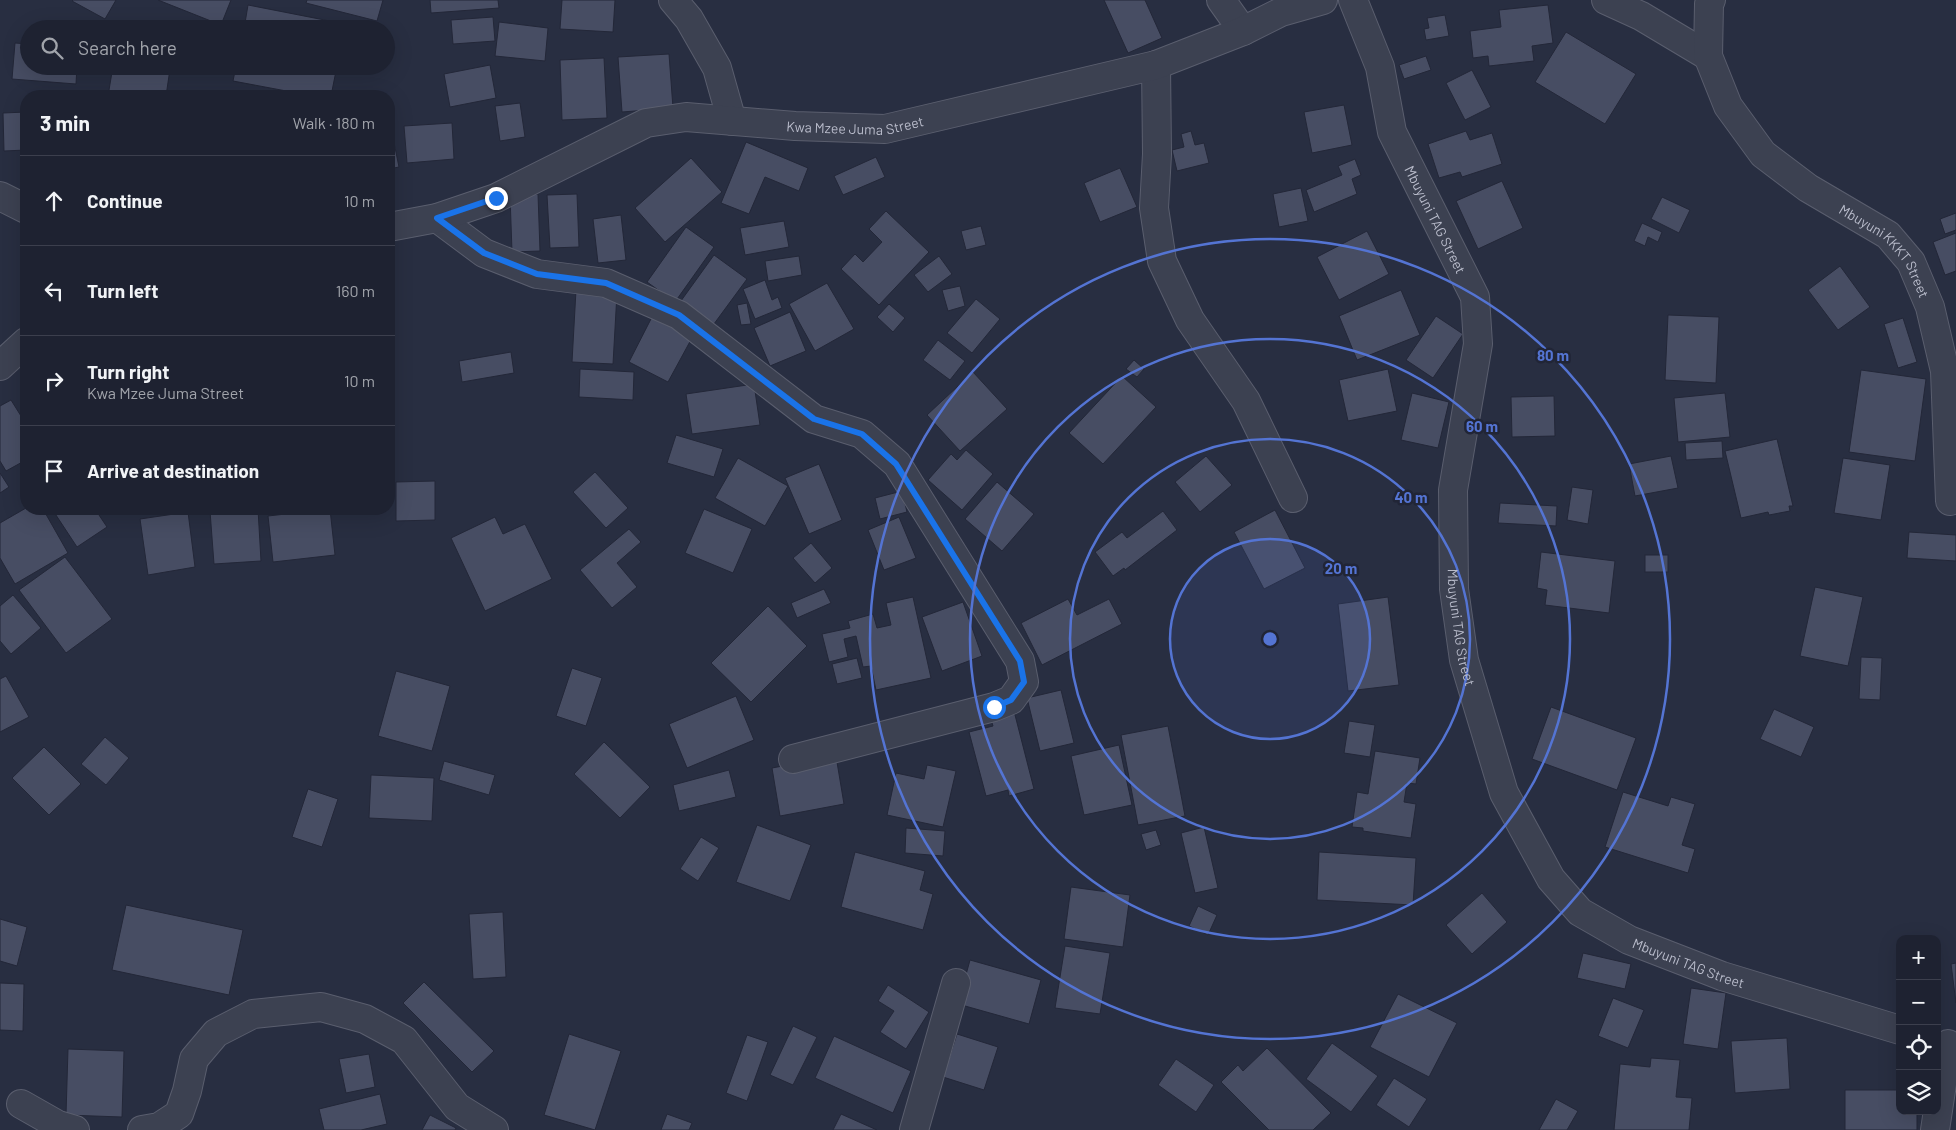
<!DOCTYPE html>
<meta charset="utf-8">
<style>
:root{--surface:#1e2231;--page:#2b2f3d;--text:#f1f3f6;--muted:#a1a4ab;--line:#3c3f4d}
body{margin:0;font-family:Barlow,sans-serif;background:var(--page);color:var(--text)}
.controls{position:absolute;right:15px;bottom:15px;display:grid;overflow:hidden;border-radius:10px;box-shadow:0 5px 20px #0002}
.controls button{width:45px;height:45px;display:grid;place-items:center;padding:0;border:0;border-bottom:1px solid var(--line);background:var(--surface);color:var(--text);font:25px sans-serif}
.stop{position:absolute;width:15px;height:15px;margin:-11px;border:4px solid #1a73e8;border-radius:50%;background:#fff}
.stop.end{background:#1a73e8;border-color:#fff;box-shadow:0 1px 5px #0008}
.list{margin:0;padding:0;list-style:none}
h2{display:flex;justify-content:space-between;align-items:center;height:65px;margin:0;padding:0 20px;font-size:21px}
h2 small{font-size:16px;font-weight:400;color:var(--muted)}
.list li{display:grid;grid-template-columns:32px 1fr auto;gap:15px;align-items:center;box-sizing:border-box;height:90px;padding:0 20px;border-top:1px solid var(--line)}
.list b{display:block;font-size:19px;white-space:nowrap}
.list p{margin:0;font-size:16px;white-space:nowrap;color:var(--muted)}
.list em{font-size:16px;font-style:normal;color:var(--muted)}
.icon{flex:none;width:28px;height:28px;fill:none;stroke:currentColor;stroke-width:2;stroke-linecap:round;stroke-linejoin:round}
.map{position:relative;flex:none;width:1956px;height:1130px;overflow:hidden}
.search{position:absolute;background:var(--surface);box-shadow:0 5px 20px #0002;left:20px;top:20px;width:375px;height:55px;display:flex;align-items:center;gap:12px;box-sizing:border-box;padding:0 18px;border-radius:28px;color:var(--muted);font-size:19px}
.panel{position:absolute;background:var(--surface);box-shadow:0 5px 20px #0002;left:20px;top:90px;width:375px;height:425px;border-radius:20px}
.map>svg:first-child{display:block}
</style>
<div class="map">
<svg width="1956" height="1130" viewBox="0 0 1956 1130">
<rect width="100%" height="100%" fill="#282e41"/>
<g fill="#474d63" stroke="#232738">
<path d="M 73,0 L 116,0 L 105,19 L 72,1 Z"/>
<path d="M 158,0 L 231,0 L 221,25 Z"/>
<path d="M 307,0 L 383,0 L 377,21 L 306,3 Z"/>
<path d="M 430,0 L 498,0 L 499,8 L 431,13 Z"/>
<path d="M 562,0 L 615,0 L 613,32 L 560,29 Z"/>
<path d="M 1104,0 L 1145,0 L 1162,38 L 1128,53 Z"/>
<path d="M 248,5 L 345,24 L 344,29 L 244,29 Z"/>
<path d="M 1548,5 L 1553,43 L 1532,46 L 1534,61 L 1489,66 L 1488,56 L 1473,58 L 1470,31 L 1501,27 L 1499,10 Z"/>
<path d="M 1445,15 L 1449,36 L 1426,40 L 1424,29 L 1429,28 L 1427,18 Z"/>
<path d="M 493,17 L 495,41 L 453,44 L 451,20 Z"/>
<path d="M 499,22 L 548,28 L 545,61 L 495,56 Z"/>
<path d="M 1566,32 L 1636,74 L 1605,124 L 1535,82 Z"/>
<path d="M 15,43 L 29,44 L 29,66 L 77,66 L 76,84 L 12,79 Z"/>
<path d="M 669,54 L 673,108 L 622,112 L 618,57 Z"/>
<path d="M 1426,56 L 1431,70 L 1404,79 L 1399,65 Z"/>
<path d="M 604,58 L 607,118 L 562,120 L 560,60 Z"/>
<path d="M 490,65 L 496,98 L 450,107 L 444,74 Z"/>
<path d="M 113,66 L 151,66 L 170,69 L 166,96 L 108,96 Z"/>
<path d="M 236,66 L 337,66 L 331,96 L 313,96 L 233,81 Z"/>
<path d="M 1472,70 L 1491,107 L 1465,120 L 1446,83 Z"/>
<path d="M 520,103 L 525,137 L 500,141 L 495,106 Z"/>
<path d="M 1344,105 L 1352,145 L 1312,153 L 1304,112 Z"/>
<path d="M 26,112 L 26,150 L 4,151 L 3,113 Z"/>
<path d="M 452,123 L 454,159 L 407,163 L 404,126 Z"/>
<path d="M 391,128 L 399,167 L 389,169 L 389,129 Z"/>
<path d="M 1191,131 L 1195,145 L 1204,143 L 1209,163 L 1177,171 L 1172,150 L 1184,147 L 1181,134 Z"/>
<path d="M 1466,131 L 1470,140 L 1492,133 L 1502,164 L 1462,177 L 1460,172 L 1439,178 L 1428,144 Z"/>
<path d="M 746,142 L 808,168 L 799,191 L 765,177 L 749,214 L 721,203 Z"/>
<path d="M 876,157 L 885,177 L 843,195 L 834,176 Z"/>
<path d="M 691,158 L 722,192 L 665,242 L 635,208 Z"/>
<path d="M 1355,159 L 1361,175 L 1352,179 L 1357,194 L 1314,212 L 1306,190 L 1342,175 L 1338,166 Z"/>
<path d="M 1120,168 L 1137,207 L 1100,222 L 1084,183 Z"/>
<path d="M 1502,181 L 1523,228 L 1478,249 L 1456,201 Z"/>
<path d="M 1301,188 L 1308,221 L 1279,227 L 1273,194 Z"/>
<path d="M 538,194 L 540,251 L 512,252 L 510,195 Z"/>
<path d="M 577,194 L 579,247 L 550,248 L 547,195 Z"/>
<path d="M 1662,197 L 1690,210 L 1679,233 L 1651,219 Z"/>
<path d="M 886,211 L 929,252 L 879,305 L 841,269 L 855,254 L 863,262 L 882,242 L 869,229 Z"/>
<path d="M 1956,213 L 1956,230 L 1945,234 L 1940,219 Z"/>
<path d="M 621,215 L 626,260 L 598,263 L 593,219 Z"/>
<path d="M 784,221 L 789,247 L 745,255 L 740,228 Z"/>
<path d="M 1642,223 L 1662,232 L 1658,242 L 1648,237 L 1645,246 L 1634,241 Z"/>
<path d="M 981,226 L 986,245 L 966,250 L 961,231 Z"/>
<path d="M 686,227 L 714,247 L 675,302 L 647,282 Z"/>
<path d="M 1367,231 L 1389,274 L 1339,300 L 1317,257 Z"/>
<path d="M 1956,233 L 1956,271 L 1945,275 L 1933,242 Z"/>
<path d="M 714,255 L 747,279 L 711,328 L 678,305 Z"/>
<path d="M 799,256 L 802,275 L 768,281 L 765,261 Z"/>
<path d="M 939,256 L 952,274 L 928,292 L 914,275 Z"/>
<path d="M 1840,266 L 1870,307 L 1838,330 L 1808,290 Z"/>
<path d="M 765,280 L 772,300 L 778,297 L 782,308 L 755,319 L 743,289 Z"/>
<path d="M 827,283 L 854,329 L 815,351 L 789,304 Z"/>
<path d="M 960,286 L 965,306 L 948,311 L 942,290 Z"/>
<path d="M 576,290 L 617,293 L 613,364 L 572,362 Z"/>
<path d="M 1401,290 L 1420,335 L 1357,360 L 1339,316 Z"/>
<path d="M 976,299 L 1000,319 L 972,353 L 947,333 Z"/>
<path d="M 747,303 L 751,324 L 741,325 L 737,305 Z"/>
<path d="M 889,304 L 905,318 L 893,332 L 877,317 Z"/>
<path d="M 790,312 L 806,351 L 770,366 L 754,328 Z"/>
<path d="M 653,315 L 693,336 L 668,382 L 629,362 Z"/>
<path d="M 1668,315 L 1719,317 L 1716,383 L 1665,380 Z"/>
<path d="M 1436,316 L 1463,334 L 1433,378 L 1406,360 Z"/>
<path d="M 1903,318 L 1917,362 L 1898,368 L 1884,324 Z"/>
<path d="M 938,340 L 965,361 L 950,380 L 923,360 Z"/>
<path d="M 511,352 L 514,373 L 462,382 L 459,361 Z"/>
<path d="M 1134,360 L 1144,369 L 1137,377 L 1126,369 Z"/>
<path d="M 580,369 L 634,372 L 633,400 L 579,397 Z"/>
<path d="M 1388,369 L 1397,411 L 1348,421 L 1339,380 Z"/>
<path d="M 1861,370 L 1926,379 L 1915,461 L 1849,452 Z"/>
<path d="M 973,372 L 1007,409 L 960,451 L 927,415 Z"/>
<path d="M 1122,376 L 1156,407 L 1103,464 L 1069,433 Z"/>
<path d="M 754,384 L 760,425 L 692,434 L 686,394 Z"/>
<path d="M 1412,393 L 1449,402 L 1438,448 L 1401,440 Z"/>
<path d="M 1725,393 L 1730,437 L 1678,442 L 1674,398 Z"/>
<path d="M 1554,396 L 1555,436 L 1512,437 L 1511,397 Z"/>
<path d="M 11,400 L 26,424 L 26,460 L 6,471 L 0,461 L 0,406 Z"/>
<path d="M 676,435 L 723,449 L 714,477 L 667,463 Z"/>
<path d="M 1777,439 L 1793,506 L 1789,506 L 1790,511 L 1769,515 L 1768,512 L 1741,518 L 1725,451 Z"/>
<path d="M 1722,441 L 1723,458 L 1686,460 L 1685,443 Z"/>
<path d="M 966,450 L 993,474 L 962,510 L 928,480 L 951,454 L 957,460 Z"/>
<path d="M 1206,456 L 1232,485 L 1200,512 L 1175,482 Z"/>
<path d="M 1671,456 L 1678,488 L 1635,496 L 1629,464 Z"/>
<path d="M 738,458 L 788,486 L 765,526 L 715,498 Z"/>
<path d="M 1843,458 L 1890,465 L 1881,520 L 1834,513 Z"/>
<path d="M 819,464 L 842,520 L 809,534 L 785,478 Z"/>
<path d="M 595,472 L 628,508 L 606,528 L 573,492 Z"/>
<path d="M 0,473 L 9,487 L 0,493 Z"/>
<path d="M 435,481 L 435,520 L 396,521 L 396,482 Z"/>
<path d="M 997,482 L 1034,514 L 1002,551 L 965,519 Z"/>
<path d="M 1572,487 L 1593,490 L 1588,524 L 1567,520 Z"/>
<path d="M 902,491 L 907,512 L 880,519 L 875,498 Z"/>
<path d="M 1500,503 L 1557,506 L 1556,526 L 1498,523 Z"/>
<path d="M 26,508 L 43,509 L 68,553 L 15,584 L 0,558 L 0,523 Z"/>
<path d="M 52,509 L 95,509 L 107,527 L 77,547 Z"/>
<path d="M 243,509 L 258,509 L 261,561 L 214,564 L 210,511 Z"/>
<path d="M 330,509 L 335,555 L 273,562 L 268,516 Z"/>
<path d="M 704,509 L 752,529 L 733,573 L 685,553 Z"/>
<path d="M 1275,510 L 1305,568 L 1264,589 L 1234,532 Z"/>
<path d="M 1163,511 L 1177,530 L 1125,570 L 1124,568 L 1113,576 L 1095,552 L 1122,532 L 1127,538 Z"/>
<path d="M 188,512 L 195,567 L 148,575 L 140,519 Z"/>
<path d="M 495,517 L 503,534 L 525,524 L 552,579 L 485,611 L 451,538 Z"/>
<path d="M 899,517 L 916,558 L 884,570 L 868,530 Z"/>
<path d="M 629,529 L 641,542 L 617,563 L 637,587 L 612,608 L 580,570 Z"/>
<path d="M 1909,532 L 1956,535 L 1956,561 L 1907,558 Z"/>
<path d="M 811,543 L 832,568 L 815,583 L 793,558 Z"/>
<path d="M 1541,552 L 1615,561 L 1609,613 L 1545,605 L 1547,590 L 1537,588 Z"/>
<rect x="1645" y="555" width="23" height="17"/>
<path d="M 65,557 L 112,619 L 66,653 L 19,590 Z"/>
<path d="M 1815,587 L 1863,597 L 1848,666 L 1800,656 Z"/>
<path d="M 824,589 L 831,603 L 797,618 L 791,603 Z"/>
<path d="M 13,595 L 41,628 L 11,654 L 0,641 L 0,606 Z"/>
<path d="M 913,597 L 931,678 L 876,690 L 871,666 L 863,667 L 856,636 L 844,639 L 848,657 L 829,662 L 822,634 L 850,628 L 848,621 L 873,614 L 877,628 L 891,625 L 886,603 Z"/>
<path d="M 1388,597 L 1399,685 L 1348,691 L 1338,604 Z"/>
<path d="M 1068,599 L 1077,615 L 1109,599 L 1122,624 L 1042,665 L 1021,623 Z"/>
<path d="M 963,602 L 982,656 L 942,671 L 922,617 Z"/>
<path d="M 768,606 L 807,646 L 751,702 L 711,663 Z"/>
<path d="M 1861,657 L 1882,658 L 1880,700 L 1859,699 Z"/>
<path d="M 857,658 L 862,678 L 837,684 L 832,664 Z"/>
<path d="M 572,668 L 602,678 L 586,726 L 556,716 Z"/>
<path d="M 396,671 L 450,686 L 432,751 L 378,736 Z"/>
<path d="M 6,676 L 29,717 L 0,732 L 0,679 Z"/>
<path d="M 1061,690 L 1074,743 L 1040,751 L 1027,698 Z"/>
<path d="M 736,696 L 754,740 L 687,768 L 669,724 Z"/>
<path d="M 1551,707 L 1636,738 L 1617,790 L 1532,759 Z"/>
<path d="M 1774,709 L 1814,727 L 1801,757 L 1760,739 Z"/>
<path d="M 1014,711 L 1034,789 L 1009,796 L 1008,790 L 986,796 L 969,732 L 993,726 L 990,716 Z"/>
<path d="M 1349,721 L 1375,725 L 1370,757 L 1344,753 Z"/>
<path d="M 1168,726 L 1185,816 L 1138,825 L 1121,735 Z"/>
<path d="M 105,737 L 129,758 L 106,785 L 81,764 Z"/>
<path d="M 604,742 L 650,787 L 620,818 L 574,774 Z"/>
<path d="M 1119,745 L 1132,805 L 1084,815 L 1071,756 Z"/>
<path d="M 44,747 L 81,784 L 49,815 L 12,778 Z"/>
<path d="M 1375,751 L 1420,758 L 1416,784 L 1407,783 L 1404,802 L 1416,804 L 1411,838 L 1363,831 L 1363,828 L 1352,827 L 1357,792 L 1368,794 Z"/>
<path d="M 836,756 L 844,804 L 780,816 L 772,768 Z"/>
<path d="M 444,761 L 495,775 L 489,795 L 439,780 Z"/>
<path d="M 927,765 L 956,771 L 943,827 L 887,815 L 896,773 L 924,779 Z"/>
<path d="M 729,770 L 736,797 L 679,811 L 673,785 Z"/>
<path d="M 371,775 L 434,778 L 432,821 L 369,818 Z"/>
<path d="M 308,789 L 338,799 L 322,847 L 292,837 Z"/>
<path d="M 1623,792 L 1668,806 L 1671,797 L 1695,804 L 1682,845 L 1695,849 L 1688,873 L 1605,847 Z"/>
<path d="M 757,825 L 811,845 L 790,901 L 736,882 Z"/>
<path d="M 1204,827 L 1218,888 L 1195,893 L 1181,833 Z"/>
<path d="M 906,828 L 945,831 L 943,856 L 905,853 Z"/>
<path d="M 1156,830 L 1161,845 L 1146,850 L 1141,834 Z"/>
<path d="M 701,837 L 719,848 L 698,881 L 680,869 Z"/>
<path d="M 855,852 L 925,871 L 920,890 L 933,894 L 923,930 L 841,907 Z"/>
<path d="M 1319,852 L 1416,858 L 1413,905 L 1317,900 Z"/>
<path d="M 1071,887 L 1130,895 L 1123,947 L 1064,939 Z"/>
<path d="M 1482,893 L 1507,922 L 1472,954 L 1446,925 Z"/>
<path d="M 126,905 L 243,930 L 229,995 L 112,970 Z"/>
<path d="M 1198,906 L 1217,915 L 1208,935 L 1189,926 Z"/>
<path d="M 503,912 L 506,977 L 473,979 L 469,914 Z"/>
<path d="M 0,919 L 27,927 L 17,966 L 0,961 Z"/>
<path d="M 1065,946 L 1110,953 L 1100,1014 L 1055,1008 Z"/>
<path d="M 1583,953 L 1631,964 L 1625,989 L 1577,978 Z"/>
<path d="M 970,960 L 1041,980 L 1029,1024 L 958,1004 Z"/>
<path d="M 1956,963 L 1956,1003 L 1951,964 Z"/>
<path d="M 424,982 L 494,1051 L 472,1072 L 403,1003 Z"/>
<path d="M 0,983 L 24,984 L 23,1031 L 0,1030 Z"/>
<path d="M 888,985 L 929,1012 L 906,1049 L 880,1032 L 894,1011 L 878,1001 Z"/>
<path d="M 1691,988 L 1726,993 L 1718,1049 L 1683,1044 Z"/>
<path d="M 1398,994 L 1457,1023 L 1429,1077 L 1370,1047 Z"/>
<path d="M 1613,998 L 1644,1010 L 1628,1048 L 1598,1036 Z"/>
<path d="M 793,1026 L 817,1037 L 793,1085 L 770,1075 Z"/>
<path d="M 569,1034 L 621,1051 L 595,1130 L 544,1115 Z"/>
<path d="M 957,1034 L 998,1047 L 984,1090 L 943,1077 Z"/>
<path d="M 747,1035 L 768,1042 L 747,1101 L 726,1093 Z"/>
<path d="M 834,1036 L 911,1071 L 893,1113 L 815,1078 Z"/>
<path d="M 1787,1038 L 1790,1089 L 1735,1093 L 1731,1041 Z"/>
<path d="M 1332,1043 L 1378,1076 L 1351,1112 L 1306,1079 Z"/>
<path d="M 1267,1048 L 1331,1113 L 1313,1130 L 1269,1130 L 1221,1082 L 1238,1065 L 1243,1071 Z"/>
<path d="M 68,1049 L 124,1051 L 122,1117 L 66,1115 Z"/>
<path d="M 369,1054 L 375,1087 L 346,1093 L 339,1059 Z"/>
<path d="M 1651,1058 L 1680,1060 L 1676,1097 L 1692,1098 L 1689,1130 L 1614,1130 L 1620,1064 L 1650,1067 Z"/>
<path d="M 1176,1059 L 1214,1085 L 1196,1112 L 1158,1085 Z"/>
<path d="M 1394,1078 L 1427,1099 L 1409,1127 L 1376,1105 Z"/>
<path d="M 1845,1090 L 1900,1090 L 1900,1111 L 1917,1111 L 1917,1130 L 1845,1130 Z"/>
<path d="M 380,1094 L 387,1124 L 361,1130 L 324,1130 L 319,1109 Z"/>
<path d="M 1556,1099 L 1578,1111 L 1567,1130 L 1539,1130 Z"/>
<path d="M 667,1114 L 692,1123 L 689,1130 L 661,1130 Z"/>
<path d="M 841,1114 L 877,1130 L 833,1130 Z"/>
<path d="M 430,1115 L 456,1128 L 455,1130 L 422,1130 Z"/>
</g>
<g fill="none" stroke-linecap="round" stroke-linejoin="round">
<g stroke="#5a5e6e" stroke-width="30">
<g id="street">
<path d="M 673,0 L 689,19 L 717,68 L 732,121"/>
<path d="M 1221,0 L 1243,31"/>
<path id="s1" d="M 1353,0 L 1380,67 L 1392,132 L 1475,297 L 1478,344 L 1453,490 L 1454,589 L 1464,660 L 1504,793 L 1551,879 L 1580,912 L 1629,940 L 1722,976 L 1900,1030"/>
<path d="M 1606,0 L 1641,16 L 1708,56"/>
<path id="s2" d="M 1711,0 L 1709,4 L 1708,56 L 1728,106 L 1763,154 L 1808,188 L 1888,235 L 1911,262 L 1930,307 L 1945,371 L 1950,501"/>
<path d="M 1156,65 L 1157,154 L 1154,208 L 1162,261 L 1190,320 L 1246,401 L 1293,498"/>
<path d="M 0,196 L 26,209"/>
<path d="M 437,218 L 484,253 L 537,274 L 606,283 L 679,315 L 814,419 L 862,434 L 897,464 L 1020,661 L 1024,682 L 1011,700 L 994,707 L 793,759"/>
<path id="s3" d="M 389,227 L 437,218 L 496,198 L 646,123 L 686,117 L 795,126 L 885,129 L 1156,65 L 1243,31 L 1281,12 L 1323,0"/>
<path d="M 0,366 L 26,342"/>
<path d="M 21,1104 L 58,1125 L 75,1130"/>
<path d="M 142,1130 L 159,1127 L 179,1114 L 187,1091 L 194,1059 L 216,1033 L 253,1014 L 321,1007 L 365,1019 L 404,1040 L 457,1107 L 494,1130"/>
<path d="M 914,1130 L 956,983"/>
<path d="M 1935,1130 L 1948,1044"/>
</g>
</g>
<use href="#street" stroke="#3c4151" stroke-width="28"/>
</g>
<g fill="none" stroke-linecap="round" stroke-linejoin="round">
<path stroke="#1a73e8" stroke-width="6" d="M 496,198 L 437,218 L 484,253 L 537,274 L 606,283 L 679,315 L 814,419 L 862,434 L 896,464 L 1020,661 L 1024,682 L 1011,700 L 994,707"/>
</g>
<circle cx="1270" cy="639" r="100" fill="#5474d3" fill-opacity=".12"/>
<g fill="none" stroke="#5474d3" stroke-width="2.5">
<circle cx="1270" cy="639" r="100"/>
<circle cx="1270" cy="639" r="200"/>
<circle cx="1270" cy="639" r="300"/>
<circle cx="1270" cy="639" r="400"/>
</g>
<g text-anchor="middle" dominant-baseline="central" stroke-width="5" stroke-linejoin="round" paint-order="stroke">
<g font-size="14" fill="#b9bccb" stroke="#212536">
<text stroke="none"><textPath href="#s3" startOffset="489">Kwa Mzee Juma Street</textPath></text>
<text stroke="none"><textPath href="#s1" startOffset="236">Mbuyuni TAG Street</textPath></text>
<text stroke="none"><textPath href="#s2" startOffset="328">Mbuyuni KKKT Street</textPath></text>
<text stroke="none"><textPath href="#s1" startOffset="656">Mbuyuni TAG Street</textPath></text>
<text stroke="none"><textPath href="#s1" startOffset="1090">Mbuyuni TAG Street</textPath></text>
</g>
</g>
<circle cx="1270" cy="639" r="8" fill="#5474d3" stroke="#212536" stroke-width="2.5"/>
<g font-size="15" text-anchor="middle" font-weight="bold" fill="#5474d3" stroke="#212536" stroke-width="5" stroke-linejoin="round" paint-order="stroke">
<text x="1553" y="361">80 m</text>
<text x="1482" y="432">60 m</text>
<text x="1411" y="503">40 m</text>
<text x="1341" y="574">20 m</text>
</g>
</svg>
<div class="controls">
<button>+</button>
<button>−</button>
<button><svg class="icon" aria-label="locate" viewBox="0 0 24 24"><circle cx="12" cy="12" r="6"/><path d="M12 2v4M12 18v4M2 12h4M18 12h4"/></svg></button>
<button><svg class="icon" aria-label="layers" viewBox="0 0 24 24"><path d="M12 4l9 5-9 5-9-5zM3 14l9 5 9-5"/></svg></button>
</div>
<div class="stop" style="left:994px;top:707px"></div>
<div class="stop end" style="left:496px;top:198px"></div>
<div class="search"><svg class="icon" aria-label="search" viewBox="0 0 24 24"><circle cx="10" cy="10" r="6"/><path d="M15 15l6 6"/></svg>Search here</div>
<section class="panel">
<h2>3 min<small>Walk · 180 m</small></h2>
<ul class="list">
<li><svg class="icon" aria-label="ahead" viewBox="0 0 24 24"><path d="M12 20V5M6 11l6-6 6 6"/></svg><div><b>Continue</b></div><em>10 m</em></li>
<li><svg class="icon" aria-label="left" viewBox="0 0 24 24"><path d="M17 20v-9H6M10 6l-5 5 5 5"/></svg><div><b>Turn left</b></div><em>160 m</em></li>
<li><svg class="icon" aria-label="right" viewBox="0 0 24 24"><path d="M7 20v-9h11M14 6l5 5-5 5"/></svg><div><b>Turn right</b><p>Kwa Mzee Juma Street</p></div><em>10 m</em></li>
<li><svg class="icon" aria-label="arrive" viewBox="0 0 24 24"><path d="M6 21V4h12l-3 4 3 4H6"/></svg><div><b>Arrive at destination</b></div></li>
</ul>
</section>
</div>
